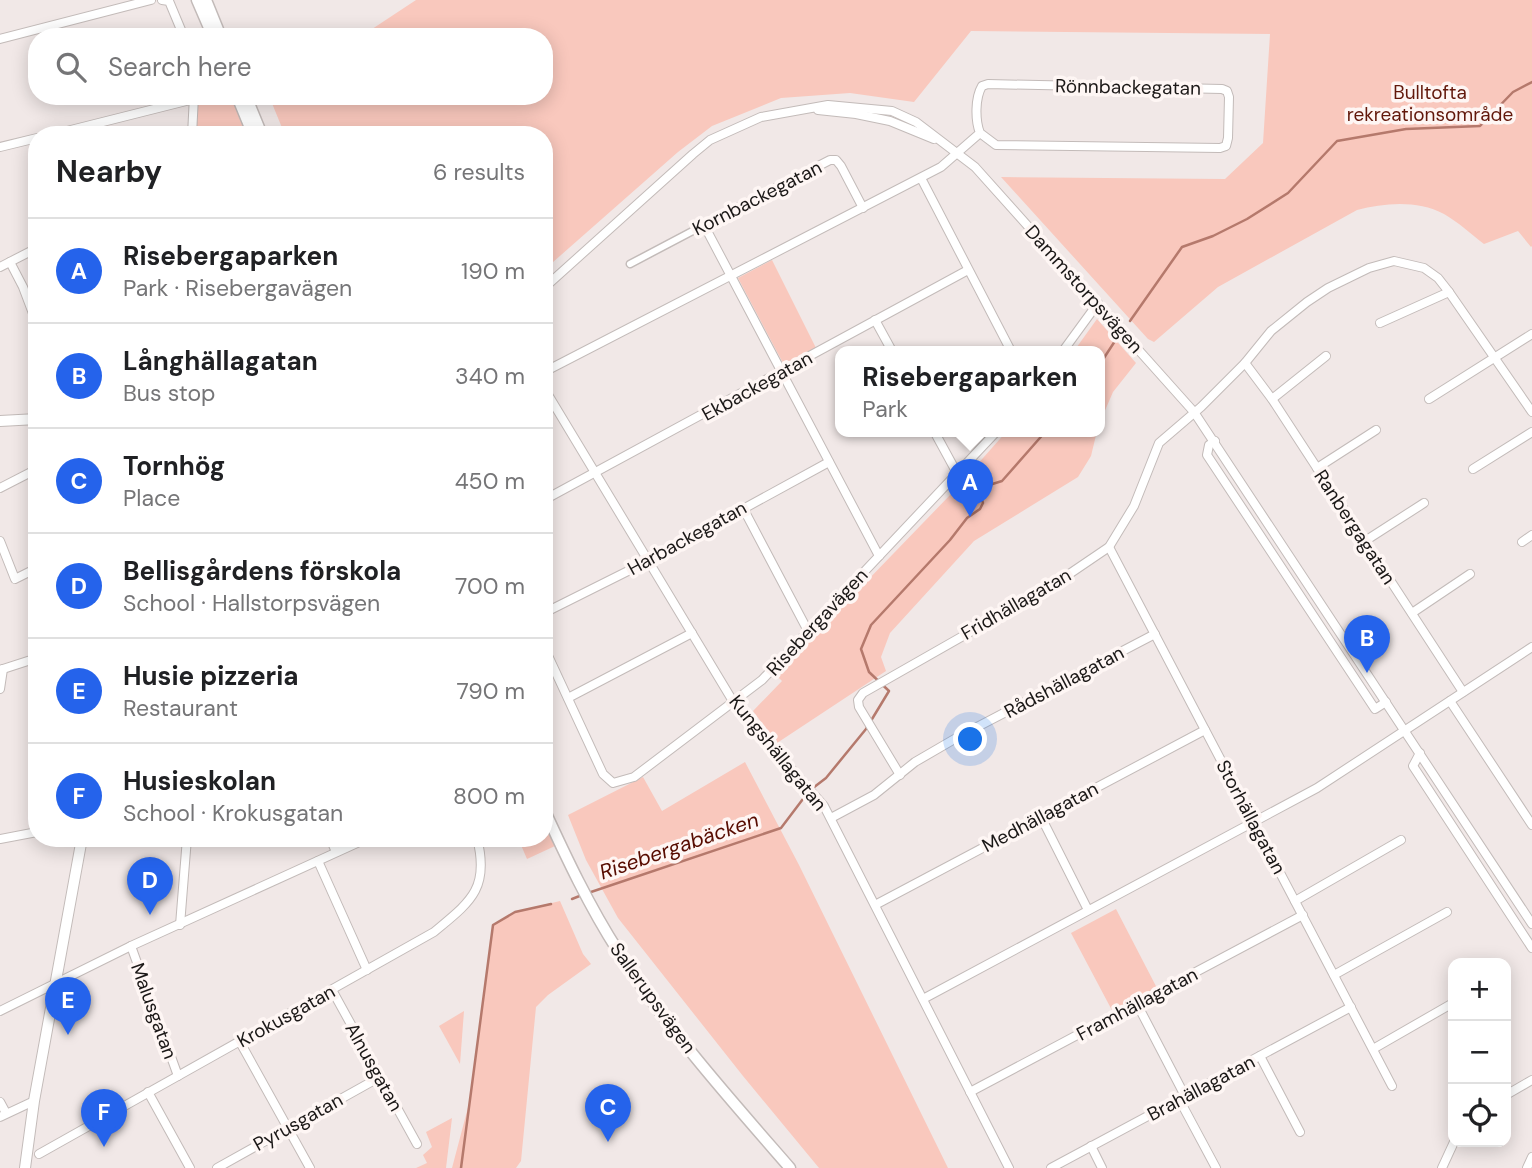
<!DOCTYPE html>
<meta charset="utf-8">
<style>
:root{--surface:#fff;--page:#f6f6f6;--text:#202124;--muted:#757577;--line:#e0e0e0;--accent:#2563eb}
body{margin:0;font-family:"DM Sans",sans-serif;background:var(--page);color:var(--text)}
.controls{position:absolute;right:21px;bottom:21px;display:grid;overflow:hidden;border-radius:14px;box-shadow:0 4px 18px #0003}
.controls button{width:63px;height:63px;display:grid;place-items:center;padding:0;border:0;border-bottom:2px solid var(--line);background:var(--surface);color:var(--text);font:35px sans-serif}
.you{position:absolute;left:971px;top:740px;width:24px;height:24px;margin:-18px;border:5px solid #fff;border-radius:50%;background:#1a73e8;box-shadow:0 0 0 10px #1a73e833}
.badge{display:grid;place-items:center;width:46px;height:46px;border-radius:50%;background:var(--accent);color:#fff;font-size:23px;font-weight:700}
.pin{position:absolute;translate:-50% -58px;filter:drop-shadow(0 2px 4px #0008)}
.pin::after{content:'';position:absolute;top:37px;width:24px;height:21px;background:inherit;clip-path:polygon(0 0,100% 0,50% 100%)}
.popup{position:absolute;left:835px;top:346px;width:270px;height:91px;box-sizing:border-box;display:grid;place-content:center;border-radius:14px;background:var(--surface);filter:drop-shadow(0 2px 5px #0005);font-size:23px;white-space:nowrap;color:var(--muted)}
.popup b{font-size:26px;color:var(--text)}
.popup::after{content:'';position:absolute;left:50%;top:100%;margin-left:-14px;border:14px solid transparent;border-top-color:var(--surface)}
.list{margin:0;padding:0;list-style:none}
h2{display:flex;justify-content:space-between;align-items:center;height:91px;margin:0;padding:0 28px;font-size:30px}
h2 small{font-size:23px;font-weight:400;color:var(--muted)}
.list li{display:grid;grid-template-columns:46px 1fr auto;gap:21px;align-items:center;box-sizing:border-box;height:105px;padding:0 28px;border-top:2px solid var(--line)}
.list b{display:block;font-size:26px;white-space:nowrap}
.list p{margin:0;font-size:23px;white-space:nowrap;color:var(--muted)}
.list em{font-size:23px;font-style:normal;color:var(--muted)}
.icon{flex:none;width:38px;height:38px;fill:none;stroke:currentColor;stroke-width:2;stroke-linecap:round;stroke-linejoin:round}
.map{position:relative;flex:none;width:1532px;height:1168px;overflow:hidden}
.search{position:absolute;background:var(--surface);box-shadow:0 4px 18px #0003;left:28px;top:28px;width:525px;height:77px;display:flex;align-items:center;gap:18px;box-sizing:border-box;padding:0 24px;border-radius:28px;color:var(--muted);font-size:26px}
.panel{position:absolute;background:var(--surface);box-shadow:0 4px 18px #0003;left:28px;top:126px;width:525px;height:721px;border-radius:28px}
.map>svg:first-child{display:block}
</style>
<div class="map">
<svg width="1532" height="1168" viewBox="0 0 1532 1168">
<rect width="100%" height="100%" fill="#f1e8e7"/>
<g fill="#f9c8bd">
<path d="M 416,0 L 1532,0 L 1532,246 L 1531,247 L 1518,231 L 1484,244 C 1471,234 1458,222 1444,214 C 1417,200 1385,203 1357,210 L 1218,287 L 1154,342 L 1148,339 L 1001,177 L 1225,179 L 1263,143 L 1270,34 L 971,31 L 914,102 L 850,93 L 781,98 L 712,126 L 678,152 L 544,270 L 544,135 L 285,135 L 269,96 L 544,96 L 544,37 L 360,37 Z"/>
<path d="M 198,96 L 232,96 L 249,135 L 196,135 Z"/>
<path d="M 772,260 L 816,348 L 784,365 L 738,278 Z"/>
<path d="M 1097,319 L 1136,363 L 1113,392 L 1100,422 L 1100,351 L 1074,351 Z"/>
<path d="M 1007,431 L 1097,431 L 1091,456 L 1078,477 L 974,541 L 890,633 L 881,657 L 886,671 L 777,743 L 753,711 L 782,681 L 776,675 L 951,494 Z"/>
<path d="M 745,762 L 799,865 L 948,1168 L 819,1168 L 743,1076 L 618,918 L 586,860 L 568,815 L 643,777 L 662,811 Z"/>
<path d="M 544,825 L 555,846 L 527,859 L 518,838 L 544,838 Z"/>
<path d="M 560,901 L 583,954 L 591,964 L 548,995 L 536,1007 L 521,1161 L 516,1168 L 452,1168 L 471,1096 L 493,925 L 515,912 Z"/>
<path d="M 1116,909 L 1159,992 L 1115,1016 L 1071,933 Z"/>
<path d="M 464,1011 L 460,1064 L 439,1026 Z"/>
<path d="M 452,1118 L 446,1168 L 416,1168 L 427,1163 L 423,1155 L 432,1147 L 426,1132 Z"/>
</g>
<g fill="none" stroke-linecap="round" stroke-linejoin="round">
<g stroke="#b5796c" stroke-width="2.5">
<path d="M 1130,321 L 1182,247 L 1213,236 L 1247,219 L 1288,193 L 1337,141 L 1406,129 L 1480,126 L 1513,92 L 1532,82"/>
<path d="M 1100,364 L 1115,341"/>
<path d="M 588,893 L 781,828 L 809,791 L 826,778 L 866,729 L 889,691 L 869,672 L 861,649 L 871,625 L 950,540 L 967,518 L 980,509 L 983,503 L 980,493 L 986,486 L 1002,481 L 1046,431"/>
<path d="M 572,899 L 582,895"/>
<path d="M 461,1168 L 493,925 L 515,912 L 551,904"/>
</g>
<g stroke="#c3bbb9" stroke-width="9">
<path id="pedestrian" d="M 630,264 L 704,225"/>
</g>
<g stroke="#c3bbb9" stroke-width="10">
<g id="minor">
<path d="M 162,0 L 169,1 L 184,37"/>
<path d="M 0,39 L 151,0"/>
<path d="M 818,110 L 856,114 L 890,121 L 934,139"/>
<path d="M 51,135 L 194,99"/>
<path d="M 192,135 L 194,96"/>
<path d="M 0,147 L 37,138"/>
<path d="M 921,178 L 1011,351"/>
<path d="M 863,208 L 841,166 L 836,160 L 830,160 L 704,225 L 879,556"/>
<path d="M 10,262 L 23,287 L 37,324"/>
<path d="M 0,267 L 37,248"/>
<path d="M 544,288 L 693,154 L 710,140 L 761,117 L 828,105 L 892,111 L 916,122 L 975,167 L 1194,412 L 1532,924"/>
<path d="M 875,320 L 892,351"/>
<path d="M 1380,323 L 1449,292"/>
<path d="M 1063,351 L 1098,303"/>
<path d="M 1245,363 L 1272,399 L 1463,692"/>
<path d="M 544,372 L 941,167 L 980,133 L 996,145 L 1220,148 L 1226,146 L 1228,138 L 1229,97 L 1227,91 L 1222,89 L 988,84 L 982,86 C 975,98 975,120 980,133"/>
<path d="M 544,388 L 734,703 L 824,806 L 1009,1168"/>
<path d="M 1272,399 L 1326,356"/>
<path d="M 1429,399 L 1532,334"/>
<path d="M 934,431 L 958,475"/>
<path d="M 1215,441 L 1209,445 L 1207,455 L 1375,709 L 1386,702"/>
<path d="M 1317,468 L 1376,430"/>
<path d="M 1473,469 L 1532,432"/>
<path d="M 0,488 L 37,469"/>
<path d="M 544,500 L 968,270"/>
<path d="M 743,508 L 808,631"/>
<path d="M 0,541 L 15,579 L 37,568"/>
<path d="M 1365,541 L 1424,503"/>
<path d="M 1522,542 L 1532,535"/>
<path d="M 1109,547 L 1392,1086"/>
<path d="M 544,613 L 648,561 L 829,462"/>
<path d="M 1412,613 L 1470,574"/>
<path d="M 544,647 L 603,774 L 613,783 L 634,777 L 762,680 L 997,431"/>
<path d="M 0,670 L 37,658"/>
<path d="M 0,689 L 3,669"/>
<path d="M 568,698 L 692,633"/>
<path d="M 1450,701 L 1532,825"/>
<path d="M 1420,753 L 1413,766 L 1532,948"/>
<path d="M 900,775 L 859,707 L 858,700 L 863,693 L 1056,583 L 1109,547 L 1134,506 L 1159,443 L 1201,407 L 1245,363 L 1271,331 L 1307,302 L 1328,288 L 1369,268 L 1394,261 L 1424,268 L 1438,278 L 1449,292 L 1532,412"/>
<path d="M 1041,817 L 1088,910"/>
<path d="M 831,818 L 874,795 L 915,762 L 958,737 L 1155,634"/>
<path d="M 330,838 L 336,852"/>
<path d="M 0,839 L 37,832"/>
<path d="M 318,861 L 367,970"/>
<path d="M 1295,901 L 1401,840"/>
<path d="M 875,905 L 1205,730"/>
<path d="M 180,925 L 187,838"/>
<path d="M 131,946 L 178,1076"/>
<path d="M 1334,975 L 1447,912"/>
<path d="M 332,990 L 417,1144"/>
<path d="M 923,999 L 1317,788 L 1532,647"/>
<path d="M 1137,1004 L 1185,1096"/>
<path d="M 0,1011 L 131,946 L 368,838"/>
<path d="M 240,1042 L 310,1168"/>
<path d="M 1373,1049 L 1453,1003"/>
<path d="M 1260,1056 L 1300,1132"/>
<path d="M 148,1092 L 190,1168"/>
<path d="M 970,1092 L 1303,915"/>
<path d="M 1506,1095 L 1532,1080"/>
<path d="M 1179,1099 L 1216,1168"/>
<path d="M 0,1102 L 6,1113"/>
<path d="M 0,1117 L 34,1101"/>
<path d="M 1091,1146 L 1102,1168"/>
<path d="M 39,1154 L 434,932 C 470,902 490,889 477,838"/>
<path d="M 217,1168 L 380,1077"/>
<path d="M 1051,1168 L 1351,1007"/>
<path d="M 1442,1168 L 1454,1142"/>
<path d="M 1527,1168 L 1532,1157"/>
</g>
</g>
<g stroke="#c3bbb9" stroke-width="12">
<g id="tertiary">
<path d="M 0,421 L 37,419"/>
<path d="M 25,1168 L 34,1101 L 82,838"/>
</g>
</g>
<g stroke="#c3bbb9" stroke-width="13">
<g id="secondary">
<path d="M 197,0 L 213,37"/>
<path d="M 206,0 L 221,37"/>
<path d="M 237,96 L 253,135"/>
<path d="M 246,96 L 262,135"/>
<path d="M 544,809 C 566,857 589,906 618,951 C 667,1029 730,1099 790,1168"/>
</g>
</g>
<use href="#pedestrian" stroke="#fff" stroke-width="6"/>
<use href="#minor" stroke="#fff" stroke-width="8"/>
<use href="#tertiary" stroke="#fff" stroke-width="10"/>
<use href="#secondary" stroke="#fff" stroke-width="10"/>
</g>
<g text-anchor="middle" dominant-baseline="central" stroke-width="7" stroke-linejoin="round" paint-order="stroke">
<g font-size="19" fill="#1b1817" stroke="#fef6f4">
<text transform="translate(1128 87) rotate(1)">Rönnbackegatan</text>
<text transform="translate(757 198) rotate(-27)">Kornbackegatan</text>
<text transform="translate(1084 289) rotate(48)">Dammstorpsvägen</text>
<text transform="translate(757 386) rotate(-29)">Ekbackegatan</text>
<text transform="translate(1355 527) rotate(57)">Ranbergagatan</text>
<text transform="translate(687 538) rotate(-29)">Harbackegatan</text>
<text transform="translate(1016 604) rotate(-30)">Fridhällagatan</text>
<text transform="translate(817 622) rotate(-47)">Risebergavägen</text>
<text transform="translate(1064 682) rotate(-28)">Rådshällagatan</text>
<text transform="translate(778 753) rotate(51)">Kungshällagatan</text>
<text transform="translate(1040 817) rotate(-28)">Medhällagatan</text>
<text transform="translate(1251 817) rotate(62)">Storhällagatan</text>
<text transform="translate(653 998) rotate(54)">Sallerupsvägen</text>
<text transform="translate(1137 1004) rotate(-28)">Framhällagatan</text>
<text transform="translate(154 1011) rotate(70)">Malusgatan</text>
<text transform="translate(286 1016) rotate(-29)">Krokusgatan</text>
<text transform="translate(374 1067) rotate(61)">Alnusgatan</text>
<text transform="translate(1201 1088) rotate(-28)">Brahällagatan</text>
<text transform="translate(298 1122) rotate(-29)">Pyrusgatan</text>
</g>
<g font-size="19" fill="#62180b" stroke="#fef6f4">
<text x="1430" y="92">Bulltofta<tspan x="1430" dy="22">rekreationsområde</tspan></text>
</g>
<g font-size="21" font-style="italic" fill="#570c01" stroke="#fef6f4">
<text transform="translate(679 846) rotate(-19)">Risebergabäcken</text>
</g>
</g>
</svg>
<div class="controls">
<button>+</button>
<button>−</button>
<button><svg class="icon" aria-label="locate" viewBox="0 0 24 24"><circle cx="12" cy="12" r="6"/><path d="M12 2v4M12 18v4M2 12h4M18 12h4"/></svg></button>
</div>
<div class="you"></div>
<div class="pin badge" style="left:970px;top:517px">A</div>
<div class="popup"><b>Risebergaparken</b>Park</div>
<div class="pin badge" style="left:1367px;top:673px">B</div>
<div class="pin badge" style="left:608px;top:1142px">C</div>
<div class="pin badge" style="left:150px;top:915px">D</div>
<div class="pin badge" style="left:68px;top:1035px">E</div>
<div class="pin badge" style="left:104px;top:1147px">F</div>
<div class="search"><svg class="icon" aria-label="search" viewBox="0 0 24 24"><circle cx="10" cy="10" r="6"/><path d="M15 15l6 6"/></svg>Search here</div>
<section class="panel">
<h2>Nearby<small>6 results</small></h2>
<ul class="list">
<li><span class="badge">A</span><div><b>Risebergaparken</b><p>Park · Risebergavägen</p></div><em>190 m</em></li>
<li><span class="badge">B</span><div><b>Långhällagatan</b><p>Bus stop</p></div><em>340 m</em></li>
<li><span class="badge">C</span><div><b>Tornhög</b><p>Place</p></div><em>450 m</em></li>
<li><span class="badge">D</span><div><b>Bellisgårdens förskola</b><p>School · Hallstorpsvägen</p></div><em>700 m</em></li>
<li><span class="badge">E</span><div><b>Husie pizzeria</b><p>Restaurant</p></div><em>790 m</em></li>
<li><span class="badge">F</span><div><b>Husieskolan</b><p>School · Krokusgatan</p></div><em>800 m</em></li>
</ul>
</section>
</div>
